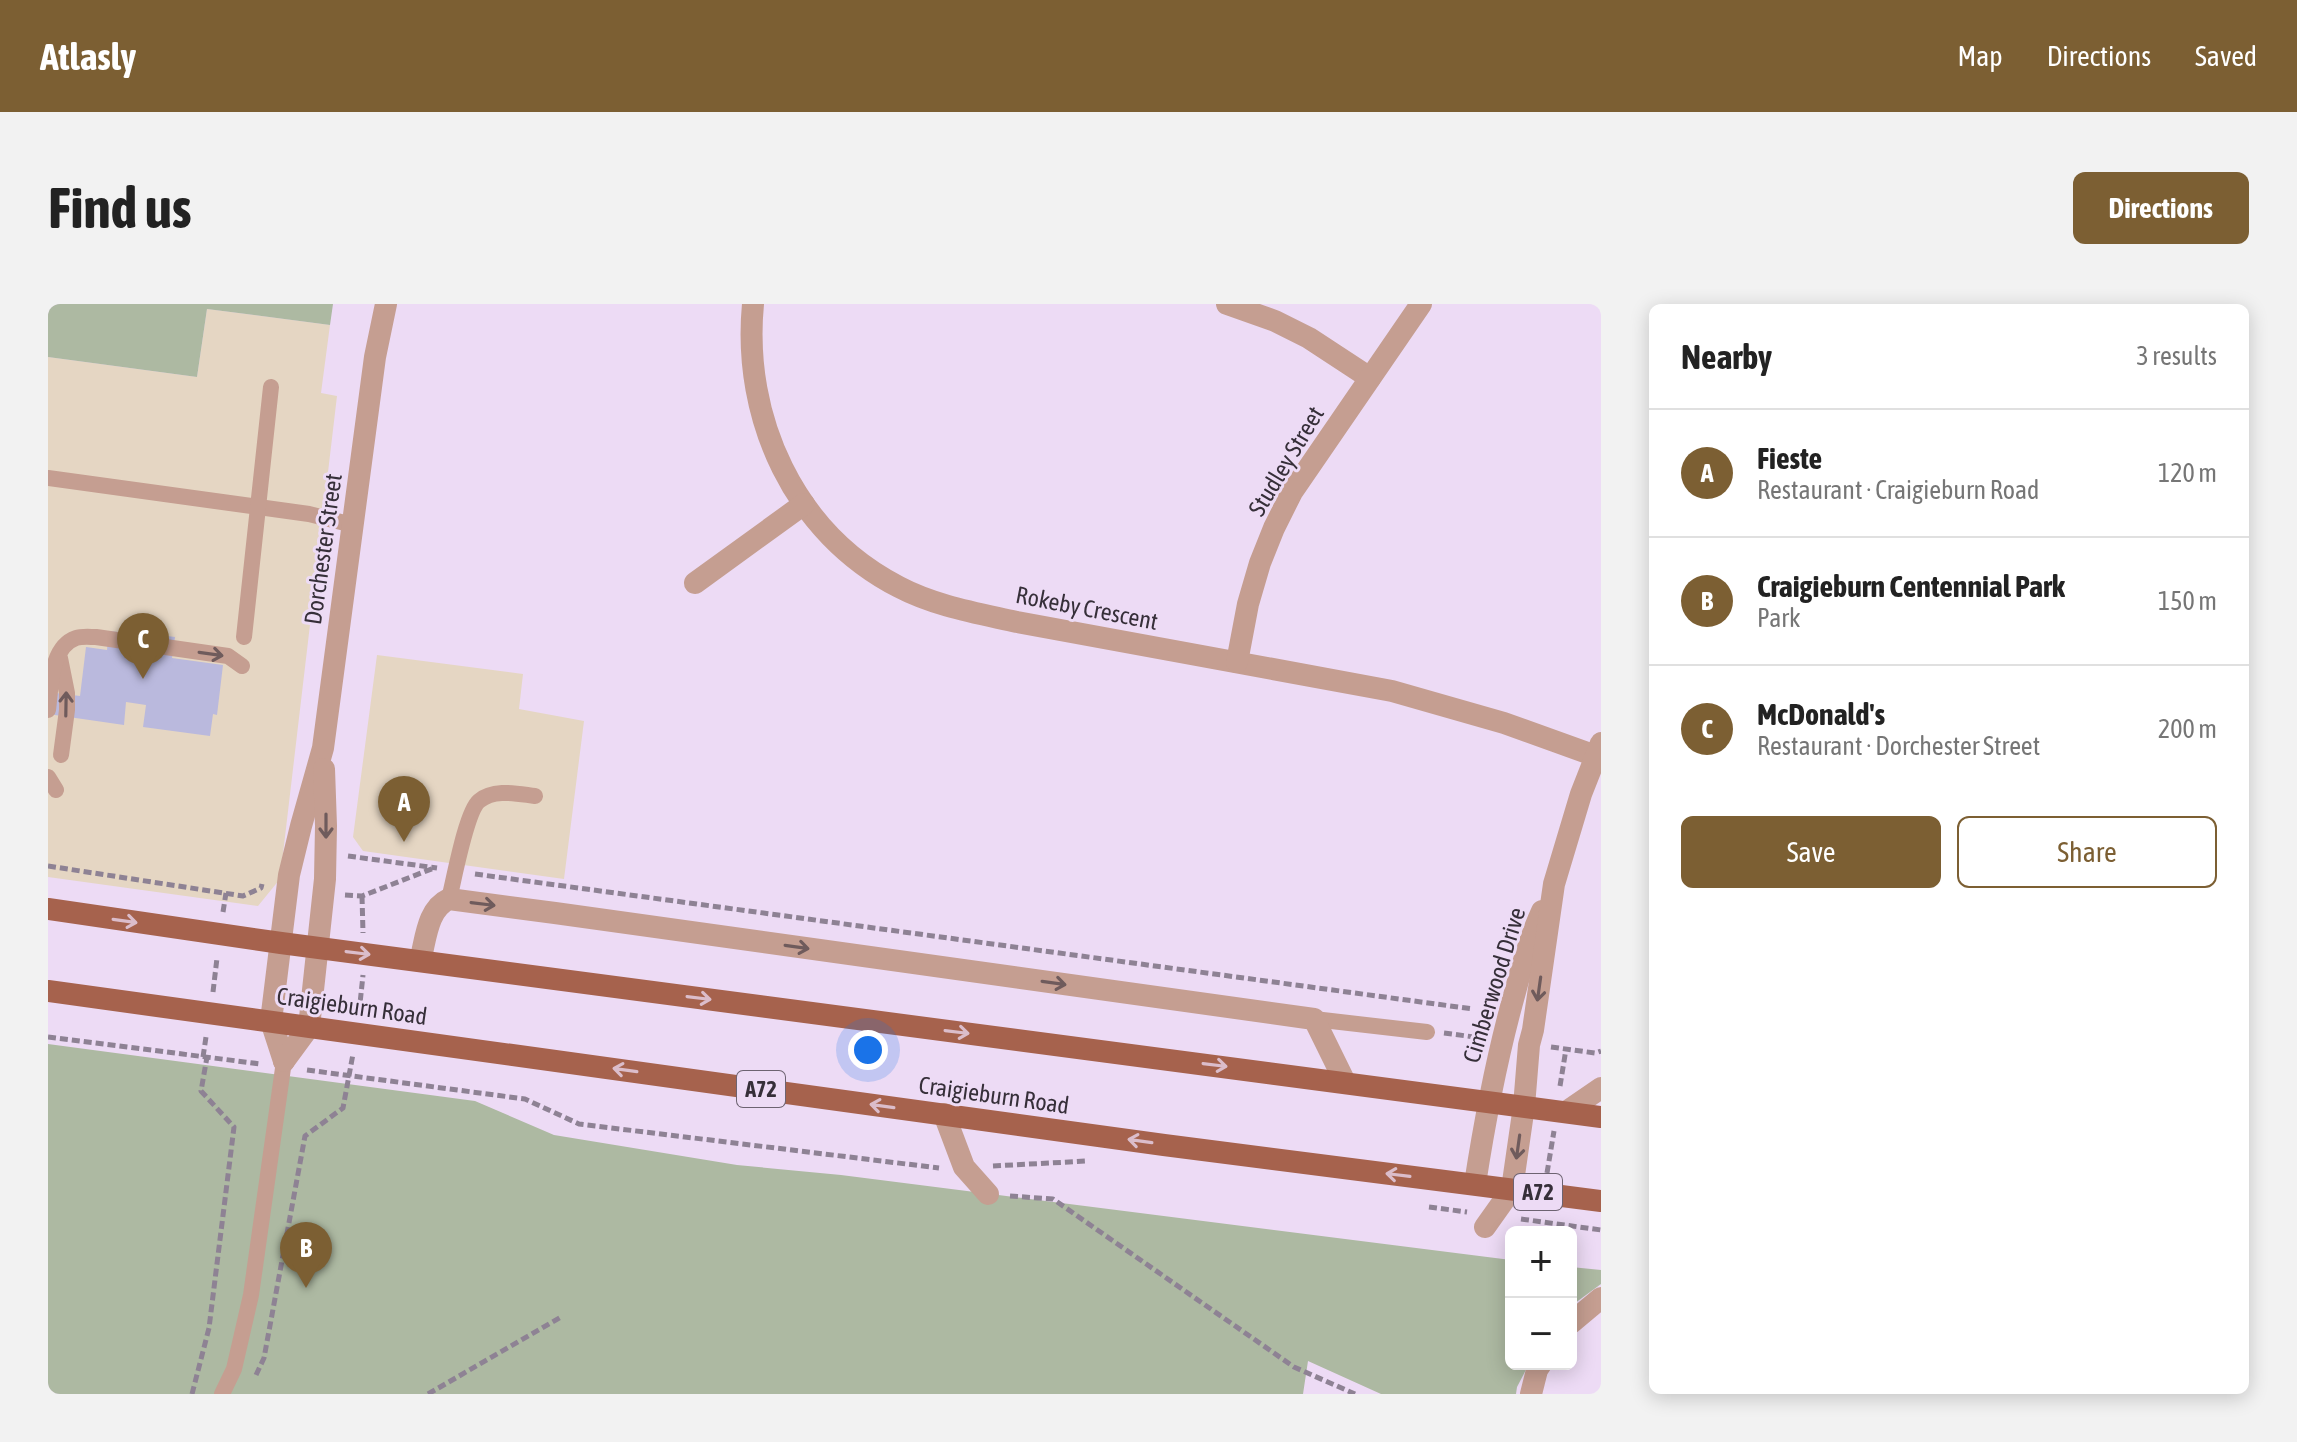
<!DOCTYPE html>
<meta charset="utf-8">
<style>
:root{--surface:#fff;--page:#f2f2f2;--text:#222;--muted:#767676;--line:#e0e0e0;--accent:#7c5f33}
body{margin:0;font-family:"Asap Condensed",sans-serif;background:var(--page);color:var(--text)}
.controls{position:absolute;right:24px;bottom:24px;display:grid;overflow:hidden;border-radius:12px;box-shadow:0 4px 20px #0003}
.controls button{width:72px;height:72px;display:grid;place-items:center;padding:0;border:0;border-bottom:2px solid var(--line);background:var(--surface);color:var(--text);font:40px sans-serif}
.you{position:absolute;left:820px;top:746px;width:28px;height:28px;margin:-20px;border:6px solid #fff;border-radius:50%;background:#1a73e8;box-shadow:0 0 0 12px #1a73e833}
.badge{display:grid;place-items:center;width:52px;height:52px;border-radius:50%;background:var(--accent);color:#fff;font-size:26px;font-weight:700}
.pin{position:absolute;translate:-50% -66px;filter:drop-shadow(0 2px 4px #0008)}
.pin::after{content:'';position:absolute;top:42px;width:28px;height:24px;background:inherit;clip-path:polygon(0 0,100% 0,50% 100%)}
.list{margin:0;padding:0;list-style:none}
h2{display:flex;justify-content:space-between;align-items:center;height:104px;margin:0;padding:0 32px;font-size:34px}
h2 small{font-size:26px;font-weight:400;color:var(--muted)}
.list li{display:grid;grid-template-columns:52px 1fr auto;gap:24px;align-items:center;box-sizing:border-box;height:128px;padding:0 32px;border-top:2px solid var(--line)}
.list b{display:block;font-size:30px;white-space:nowrap}
.list p{margin:0;font-size:26px;white-space:nowrap;color:var(--muted)}
.list em{font-size:26px;font-style:normal;color:var(--muted)}
.actions{display:flex;gap:16px;padding:24px 32px}
.actions a{flex:1;padding:18px 0;border:2px solid var(--accent);border-radius:12px;text-align:center;font-size:28px;color:var(--accent)}
.actions .main{background:var(--accent);color:#fff}
.map{position:relative;flex:none;width:1553px;height:1090px;overflow:hidden;border-radius:12px}
header{display:flex;align-items:center;gap:48px;box-sizing:border-box;height:112px;padding:0 40px;background:var(--accent);color:#fff}
header strong{font-size:38px}
nav{display:flex;gap:44px;margin-inline-start:auto;font-size:28px}
.intro{display:flex;align-items:center;justify-content:space-between;box-sizing:border-box;height:192px;padding:0 48px}
h1{margin:0;font-size:56px}
.button{padding:20px 36px;border-radius:12px;background:var(--accent);color:#fff;font-size:28px;font-weight:700}
main{display:flex;gap:48px;padding:0 48px}
aside{flex:1;background:var(--surface);border-radius:12px;box-shadow:0 4px 20px #0003}
.map>svg:first-child{display:block}
</style>
<header>
<strong>Atlasly</strong>
<nav><a>Map</a><a>Directions</a><a>Saved</a></nav>
</header>
<div class="intro"><h1>Find us</h1><a class="button">Directions</a></div>
<main>
<div class="map">
<svg width="1553" height="1090" viewBox="0 0 1553 1090">
<rect width="100%" height="100%" fill="#eddbf5"/>
<g fill="#e5d6c3">
<path d="M 159,5 L 282,21 L 273,89 L 289,92 L 232,575 L 210,602 L 0,573 L 0,53 L 149,73 Z"/>
<path d="M 329,351 L 475,370 L 471,405 L 536,417 L 516,575 L 315,547 L 305,533 Z"/>
</g>
<g fill="#adb9a2">
<path d="M 0,0 L 285,0 L 282,21 L 159,5 L 149,73 L 0,53 Z"/>
<path d="M 0,740 L 427,797 L 506,831 L 689,861 L 793,871 L 1463,956 L 1463,1060 L 1481,1060 L 1469,1083 L 1468,1090 L 1333,1090 L 1260,1057 L 1255,1090 L 0,1090 Z"/>
<path d="M 1523,963 L 1553,966 L 1553,980 L 1523,1002 Z"/>
</g>
<path fill="#bab9dd" d="M 61,327 L 77,329 L 74,348 L 108,353 L 111,331 L 127,333 L 124,354 L 175,361 L 169,411 L 165,410 L 162,432 L 95,423 L 98,401 L 78,398 L 76,421 L 0,410 L 0,388 L 32,392 L 38,343 L 59,346 Z"/>
<g fill="none" stroke-linecap="round" stroke-linejoin="round">
<g stroke="#8e8294" stroke-width="5" stroke-dasharray="8 4" stroke-linecap="butt">
<path d="M 300,552 L 389,564"/>
<path d="M 0,562 L 195,592 L 213,584 L 214,580"/>
<path d="M 427,570 L 1425,705"/>
<path d="M 297,591 L 314,592 L 386,564"/>
<path d="M 314,592 L 315,629"/>
<path d="M 175,608 L 178,589"/>
<path d="M 165,688 L 169,654"/>
<path d="M 311,709 L 315,671"/>
<path d="M 1396,729 L 1434,734"/>
<path d="M 0,733 L 213,760"/>
<path d="M 1503,743 L 1547,749 L 1553,747"/>
<path d="M 155,753 L 158,733"/>
<path d="M 259,766 L 477,795 L 531,820 L 891,864"/>
<path d="M 1512,782 L 1518,745"/>
<path d="M 945,862 L 1039,857"/>
<path d="M 1499,869 L 1506,827"/>
<path d="M 962,892 L 1005,895 L 1246,1063 L 1307,1090"/>
<path d="M 1381,903 L 1419,908"/>
<path d="M 1473,915 L 1553,926"/>
<path d="M 208,1071 L 216,1054 L 257,832 L 295,804 L 305,750"/>
<path d="M 144,1090 L 161,1024 L 186,823 L 153,787 L 159,753"/>
<path d="M 380,1090 L 513,1013"/>
</g>
<g stroke="#c59e91" stroke-width="16">
<path d="M 0,174 L 261,210 L 305,221"/>
<path d="M 196,333 L 223,83"/>
<path d="M 12,354 L 19,389 L 19,406 L 13,451"/>
<path d="M 0,406 C 3,384 2,343 28,334 C 34,332 42,333 48,333 L 180,352 L 194,362"/>
<path d="M 0,473 L 8,486"/>
<path d="M 401,595 C 406,576 418,508 431,497 C 446,484 470,490 487,492"/>
<path d="M 1266,715 L 1379,728"/>
<path d="M 174,1090 L 186,1065 L 203,991 L 236,757"/>
</g>
<g stroke="#c59e91" stroke-width="22">
<path d="M 705,0 C 694,114 746,229 851,283 C 887,302 929,309 969,318 L 1344,387 L 1456,419 L 1548,452"/>
<path d="M 1179,0 L 1227,17 L 1261,34 L 1322,74"/>
<path d="M 647,279 L 756,200"/>
<path d="M 1189,358 L 1200,300 L 1212,259 L 1226,224 L 1244,188 L 1373,0"/>
<path d="M 372,657 C 378,635 379,605 401,595 L 507,609 L 1266,715 L 1297,778"/>
<path d="M 236,757 L 223,717 L 241,571 L 253,522 L 275,444 L 327,53 L 338,0"/>
<path d="M 236,757 L 261,723 L 277,575 L 278,522 L 276,465"/>
<path d="M 1518,808 L 1553,784"/>
<path d="M 896,810 L 916,863 L 940,890"/>
<path d="M 1437,923 L 1464,885"/>
<path d="M 1523,1019 L 1553,994"/>
<path d="M 1483,1090 L 1489,1066 L 1493,1060"/>
</g>
<g stroke="#c59e91" stroke-width="22">
<path d="M 1427,880 C 1437,815 1449,752 1467,688 C 1474,661 1482,633 1494,607"/>
<path d="M 1464,885 L 1476,802 L 1481,741 L 1485,726 L 1506,580 L 1533,490 L 1553,439"/>
</g>
<g stroke="#a6624d" stroke-width="22">
<path d="M 0,605 L 233,639 L 1553,813"/>
<path d="M 0,687 L 1116,841 L 1553,897"/>
</g>
</g>
<defs><path id="oneway-shaft" d="M-6 0H5M1.5-3L5.5 0L1.5 3" fill="none" stroke-width="1.6" stroke-linecap="round" stroke-linejoin="round" transform="scale(2)"/></defs>
<g stroke="#6f5b5c">
<use href="#oneway-shaft" transform="translate(163 350) rotate(8)"/>
<use href="#oneway-shaft" transform="translate(18 400) rotate(-89)"/>
<use href="#oneway-shaft" transform="translate(278 522) rotate(90)"/>
<use href="#oneway-shaft" transform="translate(435 600) rotate(7)"/>
<use href="#oneway-shaft" transform="translate(749 643) rotate(8)"/>
<use href="#oneway-shaft" transform="translate(1006 679) rotate(8)"/>
<use href="#oneway-shaft" transform="translate(1491 685) rotate(98)"/>
<use href="#oneway-shaft" transform="translate(1470 843) rotate(98)"/>
</g>
<g stroke="#dbbdcb">
<use href="#oneway-shaft" transform="translate(77 617) rotate(8)"/>
<use href="#oneway-shaft" transform="translate(310 649) rotate(7)"/>
<use href="#oneway-shaft" transform="translate(651 694) rotate(7)"/>
<use href="#oneway-shaft" transform="translate(909 728) rotate(7)"/>
<use href="#oneway-shaft" transform="translate(1167 761) rotate(7)"/>
<use href="#oneway-shaft" transform="translate(577 766) rotate(-172)"/>
<use href="#oneway-shaft" transform="translate(834 802) rotate(-172)"/>
<use href="#oneway-shaft" transform="translate(1092 837) rotate(-172)"/>
<use href="#oneway-shaft" transform="translate(1350 871) rotate(-173)"/>
</g>
<g text-anchor="middle" dominant-baseline="central" stroke-width="6" stroke-linejoin="round" paint-order="stroke">
<g fill="#eddbf5" stroke="#6d6371" stroke-width="2">
<rect x="689" y="767" width="48" height="36" rx="6"/>
<rect x="1466" y="870" width="48" height="36" rx="6"/>
</g>
<g font-size="22" font-weight="bold" fill="#362f39">
<text x="713" y="785">A72</text>
<text x="1490" y="888">A72</text>
</g>
<g font-size="24" fill="#362f39" stroke="#eddbf5">
<text transform="translate(1238 157) rotate(-59)">Studley Street</text>
<text transform="translate(275 245) rotate(-82)">Dorchester Street</text>
<text transform="translate(1039 304) rotate(11)">Rokeby Crescent</text>
<text transform="translate(1446 681) rotate(-73)">Cimberwood Drive</text>
<text transform="translate(304 702) rotate(8)">Craigieburn Road</text>
<text transform="translate(946 791) rotate(8)">Craigieburn Road</text>
</g>
</g>
</svg>
<div class="controls">
<button>+</button>
<button>−</button>
</div>
<div class="you"></div>
<div class="pin badge" style="left:356px;top:538px">A</div>
<div class="pin badge" style="left:258px;top:984px">B</div>
<div class="pin badge" style="left:95px;top:375px">C</div>
</div>
<aside>
<h2>Nearby<small>3 results</small></h2>
<ul class="list">
<li><span class="badge">A</span><div><b>Fieste</b><p>Restaurant · Craigieburn Road</p></div><em>120 m</em></li>
<li><span class="badge">B</span><div><b>Craigieburn Centennial Park</b><p>Park</p></div><em>150 m</em></li>
<li><span class="badge">C</span><div><b>McDonald's</b><p>Restaurant · Dorchester Street</p></div><em>200 m</em></li>
</ul>
<div class="actions"><a class="main">Save</a><a>Share</a></div>
</aside>
</main>
